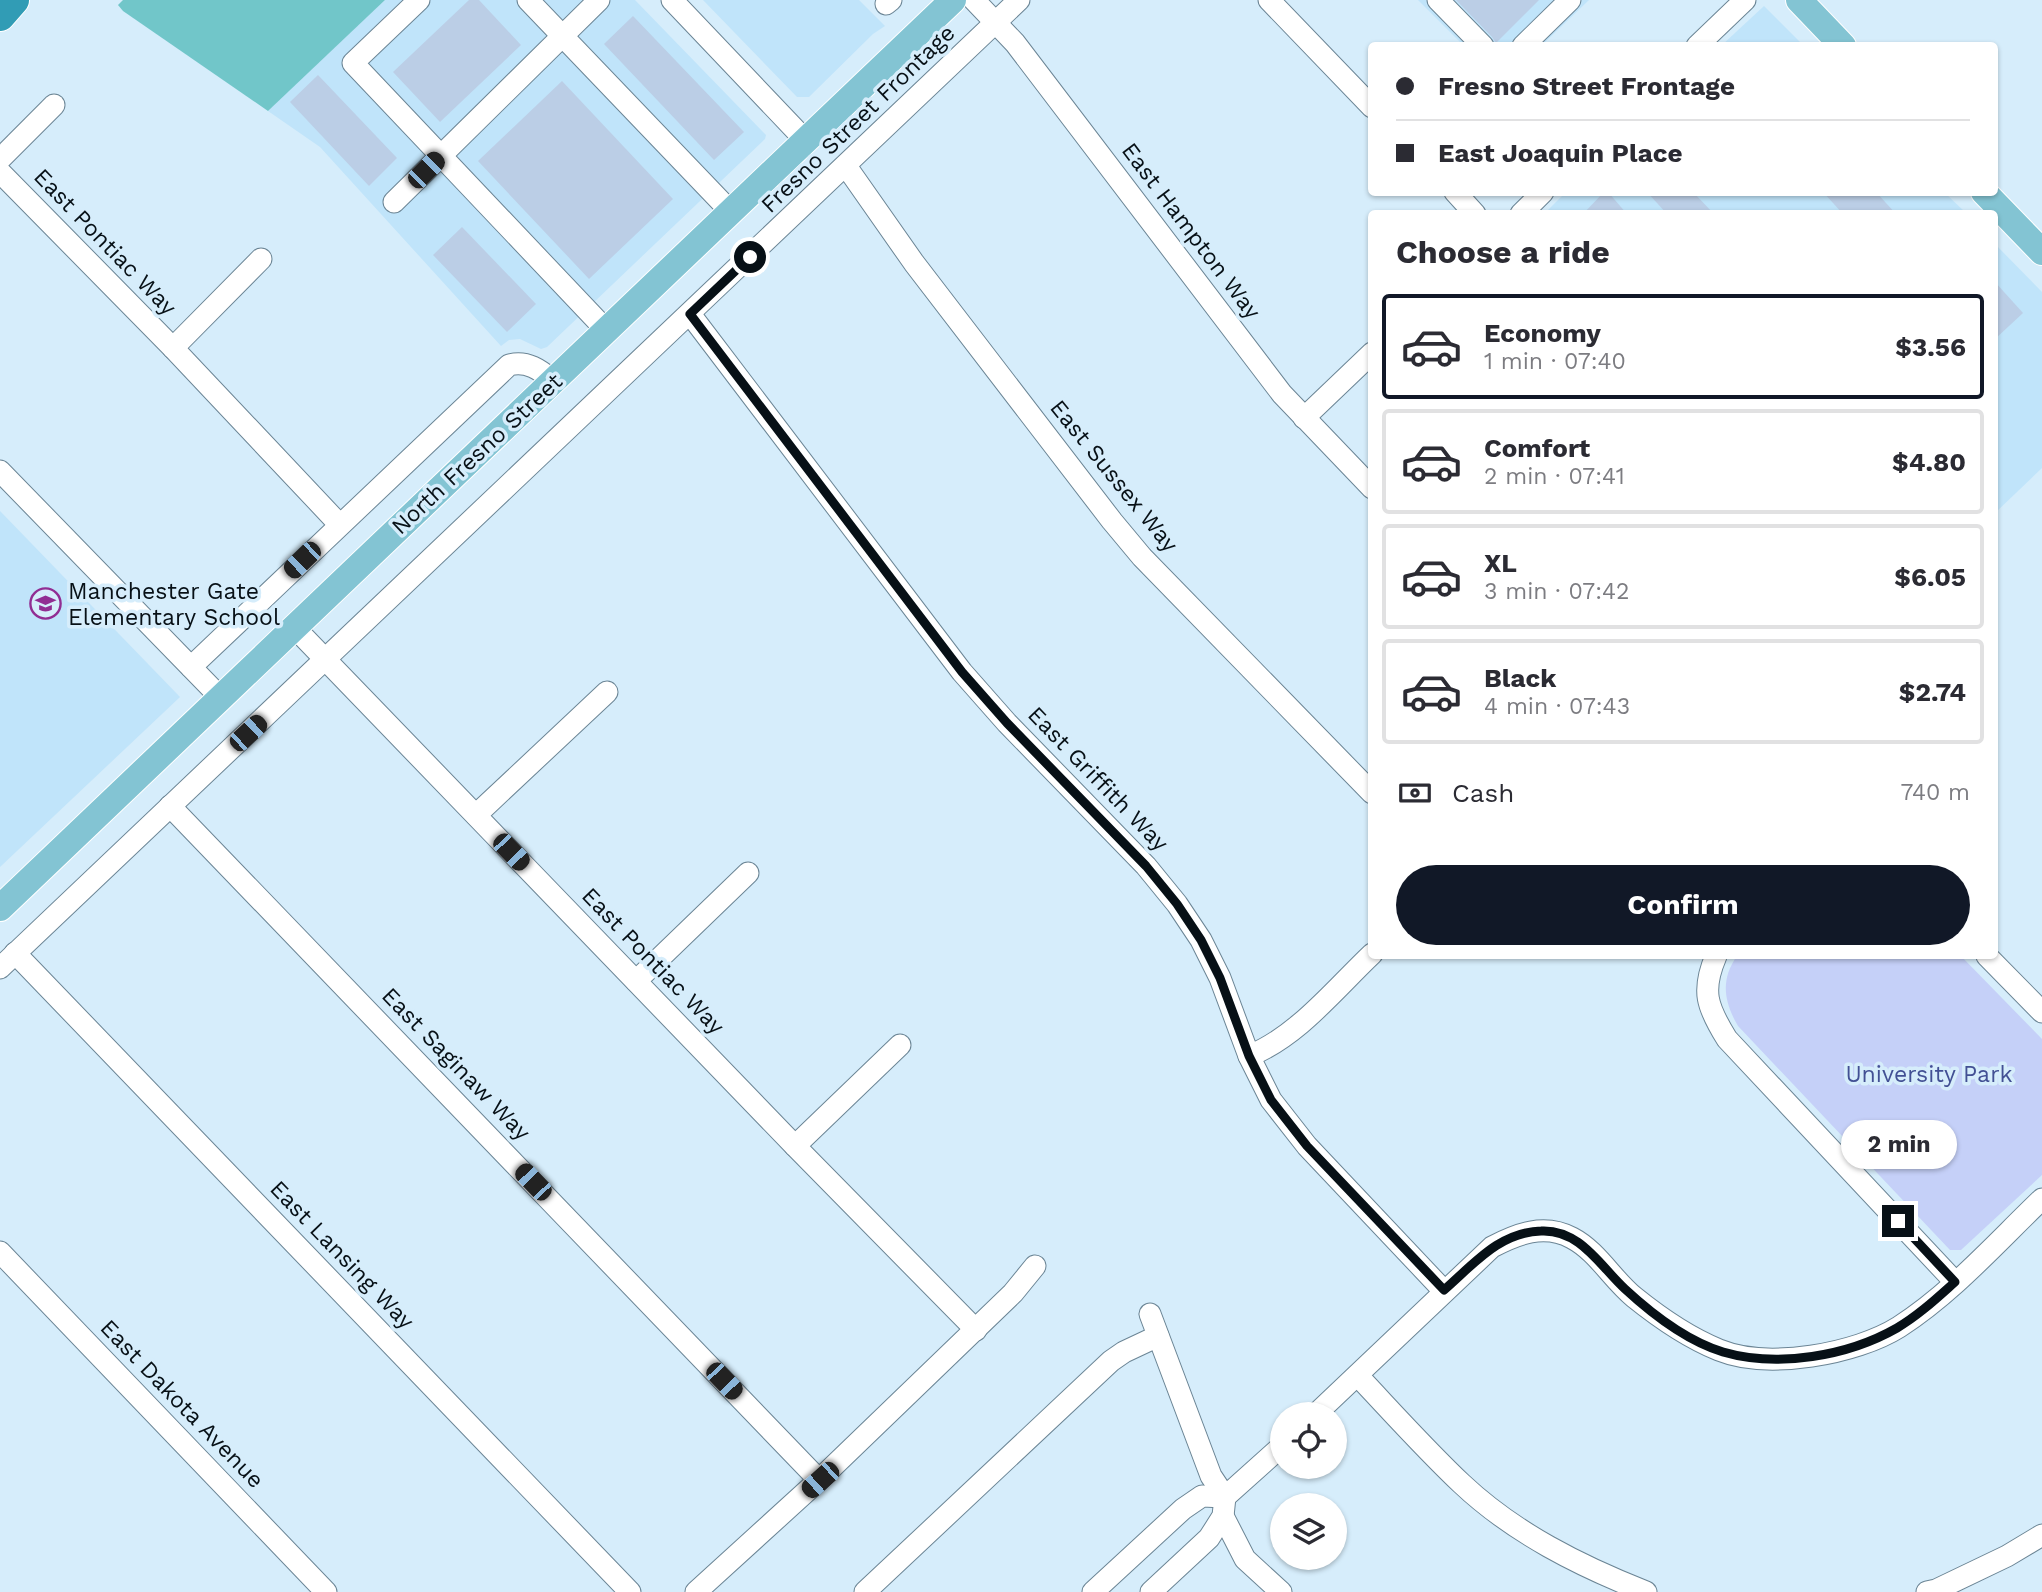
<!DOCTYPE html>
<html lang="en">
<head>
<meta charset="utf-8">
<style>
  body { margin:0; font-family:"Work Sans",sans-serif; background:#f7f7f7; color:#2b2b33; height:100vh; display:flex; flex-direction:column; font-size:26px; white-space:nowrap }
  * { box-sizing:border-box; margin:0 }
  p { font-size:23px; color:#7c7c81 }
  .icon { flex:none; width:38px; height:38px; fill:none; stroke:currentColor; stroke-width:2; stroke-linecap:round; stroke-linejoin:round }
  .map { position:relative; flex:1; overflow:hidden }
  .panel { position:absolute; left:1368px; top:210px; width:630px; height:749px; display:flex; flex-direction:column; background:#fff; border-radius:7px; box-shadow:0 2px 5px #0004 }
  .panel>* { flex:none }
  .hud { position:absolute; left:1368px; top:42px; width:630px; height:154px; border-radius:7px; box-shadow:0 2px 5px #0004; display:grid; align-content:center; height:154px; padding:0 28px; background:#fff }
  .fabs { position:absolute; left:1270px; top:1402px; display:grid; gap:14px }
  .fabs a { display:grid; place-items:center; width:77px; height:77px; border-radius:50%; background:#fff; box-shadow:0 2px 5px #0004; font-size:35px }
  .end { position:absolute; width:32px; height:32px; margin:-16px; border:9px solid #071016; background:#fff; box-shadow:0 0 0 4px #fff }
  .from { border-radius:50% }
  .bubble { position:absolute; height:49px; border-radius:24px; background:#fff; box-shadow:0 2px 5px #0004; font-size:23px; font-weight:700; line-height:49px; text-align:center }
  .car { position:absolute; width:21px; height:42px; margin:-21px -10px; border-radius:9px; box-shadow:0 0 5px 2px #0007; background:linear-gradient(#222 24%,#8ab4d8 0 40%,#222 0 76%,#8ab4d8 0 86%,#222 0) }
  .hud b { display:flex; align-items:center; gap:24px; height:66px; font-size:26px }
  .hud b+b { border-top:2px solid #e1e1e2 }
  .hud i { width:18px; height:18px; background:#2b2b33 }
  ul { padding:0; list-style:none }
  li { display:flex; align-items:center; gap:21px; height:105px; margin:0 14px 10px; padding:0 14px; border:4px solid #e1e1e2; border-radius:7px }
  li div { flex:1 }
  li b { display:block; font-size:26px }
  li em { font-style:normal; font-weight:700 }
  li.current { border-color:#111827 }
  li>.icon { width:63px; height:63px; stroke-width:1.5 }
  h2 { padding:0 28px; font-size:32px; line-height:84px }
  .pay { display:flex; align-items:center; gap:18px; height:77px; padding:0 28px; font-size:26px }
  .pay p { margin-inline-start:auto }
  .button { display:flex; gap:14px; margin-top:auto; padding:14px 28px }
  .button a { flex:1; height:80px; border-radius:42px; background:#111827; color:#fff; font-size:28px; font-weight:700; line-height:80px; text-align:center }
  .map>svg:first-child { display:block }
</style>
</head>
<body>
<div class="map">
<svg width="2042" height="1592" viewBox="0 0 2042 1592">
  <rect width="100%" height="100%" fill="#d6edfb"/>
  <!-- built -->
  <g fill="#c0e4fa">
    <polygon points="385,0 635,0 766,135 765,139 547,347 541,349 520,339 509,340 501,346 320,147 268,111"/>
    <polygon points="703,0 859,0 885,26 873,34 809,97 797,97"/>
    <polygon points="1418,0 1589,0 1541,46 1463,45"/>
    <polygon points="1764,6 1803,45 1722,45"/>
    <polygon points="1566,192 1945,193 1966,213 1544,214"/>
    <polygon points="1995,244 2042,292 2042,468 1995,513"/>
    <polygon points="0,511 180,697 0,867"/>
  </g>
  <!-- green -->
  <path fill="#c5d0f8" d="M1737,956h224l81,83v136l-81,75h-11l-212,-224c-14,-24 -18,-46 -1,-70z"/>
  <!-- water -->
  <polygon fill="#71c6c9" points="123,0 385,0 268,111 123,11 118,5"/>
  <!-- building -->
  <g fill="#bbcee6">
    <polygon points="469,0 479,0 521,45 440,122 393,72"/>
    <polygon points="1456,0 1539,0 1496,43 1492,37"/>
    <polygon points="633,16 744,132 714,160 604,44"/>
    <polygon points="318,75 397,158 369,186 290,102"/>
    <polygon points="562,81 673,199 589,279 478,161"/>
    <polygon points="1604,192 1608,192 1627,214 1583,214"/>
    <polygon points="1647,192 1693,192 1714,214 1667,214"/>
    <polygon points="1823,192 1876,192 1896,214 1843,214"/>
    <polygon points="462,227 536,304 507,332 433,255"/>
    <polygon points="1995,282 2023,313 1995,339"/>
  </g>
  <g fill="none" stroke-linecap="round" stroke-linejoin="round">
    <defs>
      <g id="minor">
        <polyline points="419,0 353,63 607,331"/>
        <polyline points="528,0 732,213"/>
        <polyline points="672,0 807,142"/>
        <polyline points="974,0 1015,43 1282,394 1372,488"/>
        <polyline points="1269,0 1372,107"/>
        <polyline points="1438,0 1483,46"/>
        <polyline points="886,4 891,0"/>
        <polyline points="1523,46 1570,0"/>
        <polyline points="1697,46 1745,0"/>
        <polyline points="0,159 54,105"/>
        <polyline points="846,166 914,263 1112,521 1142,557 1372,793"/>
        <polyline points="0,172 173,348 339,524"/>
        <polyline points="1455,192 1475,214"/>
        <polyline points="394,202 599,0"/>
        <polyline points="1521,214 1543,192"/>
        <polyline points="690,314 962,672 1007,723 1146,866 1177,904 1201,940 1220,978 1249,1056 1271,1100 1307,1146 1444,1291"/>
        <polyline points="173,348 261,259"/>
        <polyline points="1304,418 1372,353"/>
        <polyline points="0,471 220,697"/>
        <polyline points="294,627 795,1146 976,1330"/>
        <path d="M191,667l318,-302c18,-5 31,5 45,16"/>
        <polyline points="170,806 819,1480"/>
        <polyline points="476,815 607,692"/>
        <polyline points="15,953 630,1592"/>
        <path d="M1716,956c-15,35 -9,51 11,83l228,243"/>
        <polyline points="1987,956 2042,1012"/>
        <polyline points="0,968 1019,0"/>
        <polyline points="636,981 748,873"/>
        <path d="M1249,1056c49,-20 85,-66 123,-102"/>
        <polyline points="795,1146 900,1045"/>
        <polyline points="0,1252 326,1592"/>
        <polyline points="1150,1314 1211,1476 1225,1497"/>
        <path d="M1358,1376c34,36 68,74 104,108 52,49 118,82 184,108"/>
        <path d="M1316,1414l176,-167c25,-13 52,-24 80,-9 25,13 40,41 62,59 26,21 53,40 85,53 49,20 137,4 180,-23 53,-34 98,-85 143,-128"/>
        <polyline points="1223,1516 1245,1559 1281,1592"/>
        <polyline points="696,1592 819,1480 1013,1293 1035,1266"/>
        <polyline points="865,1592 1111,1361 1124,1352 1158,1336"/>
        <polyline points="1093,1592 1183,1509 1202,1496 1225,1497 1283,1445"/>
        <polyline points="1151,1592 1209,1538 1223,1516 1225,1497"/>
        <polyline points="1927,1592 1936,1590 2007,1556 2042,1535"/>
      </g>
      <g id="major">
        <polyline points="1799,0 1843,46"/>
        <polyline points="1984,192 2042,252"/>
        <polyline points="0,908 953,0"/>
      </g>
      <polyline id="highway" points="0,16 14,0"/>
    </defs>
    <!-- minor casing -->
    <use href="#minor" stroke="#6b8595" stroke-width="23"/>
    <!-- major casing -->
    <use href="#major" stroke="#fff" stroke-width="28"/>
    <!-- highway casing -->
    <use href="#highway" stroke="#fff" stroke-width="32"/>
    <!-- minor -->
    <use href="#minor" stroke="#fff" stroke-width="21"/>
    <!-- major -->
    <use href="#major" stroke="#83c4d3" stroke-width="26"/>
    <!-- highway -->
    <use href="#highway" stroke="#319cb5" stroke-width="30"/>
  </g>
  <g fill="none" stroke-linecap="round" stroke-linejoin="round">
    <!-- route -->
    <path stroke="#071016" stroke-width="9" d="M750,257l-60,57 272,358 45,51 139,143 31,38 24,36 19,38 29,78 22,44 36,46 137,144c29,-25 55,-58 97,-59 39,-2 59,35 84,58 27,25 62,52 98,63 55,16 125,4 174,-24 22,-13 40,-30 58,-46l-57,-61"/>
  </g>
  <!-- icons -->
  <defs>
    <symbol id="school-ring" viewBox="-11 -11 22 22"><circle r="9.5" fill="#d6edfb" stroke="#912d93" stroke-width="1.5"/><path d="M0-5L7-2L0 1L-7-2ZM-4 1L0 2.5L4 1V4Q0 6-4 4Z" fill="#912d93"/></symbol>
  </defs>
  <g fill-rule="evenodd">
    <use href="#school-ring" x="28" y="586" width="35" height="35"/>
  </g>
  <g text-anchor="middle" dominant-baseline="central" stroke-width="7" stroke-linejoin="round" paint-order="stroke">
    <!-- street labels -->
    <g font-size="23" fill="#071016" stroke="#d6edfb">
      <text transform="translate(858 119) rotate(-44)">Fresno Street Frontage</text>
      <text transform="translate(1191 231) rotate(53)">East Hampton Way</text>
      <text transform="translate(105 242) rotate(46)">East Pontiac Way</text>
      <text transform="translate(477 454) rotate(-43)">North Fresno Street</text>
      <text transform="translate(1114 476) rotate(51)">East Sussex Way</text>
      <text transform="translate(1098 779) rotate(46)">East Griffith Way</text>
      <text transform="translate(653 961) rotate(46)">East Pontiac Way</text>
      <text transform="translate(456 1064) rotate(46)">East Saginaw Way</text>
      <text transform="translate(342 1255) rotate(46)">East Lansing Way</text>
      <text transform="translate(182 1404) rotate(46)">East Dakota Avenue</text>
    </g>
    <!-- poi labels -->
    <g font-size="23" fill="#071016" stroke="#d6edfb" text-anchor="start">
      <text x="68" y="591">Manchester Gate<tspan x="68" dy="26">Elementary School</tspan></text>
    </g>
    <!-- park labels -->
    <g font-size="23" fill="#425094" stroke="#d6edfb">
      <text x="1929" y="1074">University Park</text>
    </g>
  </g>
</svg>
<div class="fabs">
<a><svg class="icon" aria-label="locate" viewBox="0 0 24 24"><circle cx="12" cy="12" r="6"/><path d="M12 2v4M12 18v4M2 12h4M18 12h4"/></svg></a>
<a><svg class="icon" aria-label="layers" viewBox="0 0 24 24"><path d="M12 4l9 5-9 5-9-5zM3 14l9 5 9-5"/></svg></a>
</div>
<i class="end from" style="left:750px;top:257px"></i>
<i class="end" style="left:1898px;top:1221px"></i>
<div class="bubble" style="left:1841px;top:1120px;width:116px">2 min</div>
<i class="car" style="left:426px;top:170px;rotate:45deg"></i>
<i class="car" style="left:302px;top:560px;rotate:226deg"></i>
<i class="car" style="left:248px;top:733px;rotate:47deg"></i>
<i class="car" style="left:511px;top:852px;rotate:136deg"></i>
<i class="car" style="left:533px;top:1182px;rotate:316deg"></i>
<i class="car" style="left:724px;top:1381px;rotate:136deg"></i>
<i class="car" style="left:820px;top:1480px;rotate:228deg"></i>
<div class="hud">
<b><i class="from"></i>Fresno Street Frontage</b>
<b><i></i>East Joaquin Place</b>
</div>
<section class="panel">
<h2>Choose a ride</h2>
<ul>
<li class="current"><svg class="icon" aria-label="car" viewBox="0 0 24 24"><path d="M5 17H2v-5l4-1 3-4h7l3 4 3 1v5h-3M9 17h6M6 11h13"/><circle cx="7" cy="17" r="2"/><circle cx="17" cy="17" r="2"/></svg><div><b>Economy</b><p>1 min · 07:40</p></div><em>$3.56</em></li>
<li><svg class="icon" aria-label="car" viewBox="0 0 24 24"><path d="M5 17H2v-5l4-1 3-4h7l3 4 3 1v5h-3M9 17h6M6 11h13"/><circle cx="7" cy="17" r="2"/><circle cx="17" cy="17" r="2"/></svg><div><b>Comfort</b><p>2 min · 07:41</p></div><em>$4.80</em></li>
<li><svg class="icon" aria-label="car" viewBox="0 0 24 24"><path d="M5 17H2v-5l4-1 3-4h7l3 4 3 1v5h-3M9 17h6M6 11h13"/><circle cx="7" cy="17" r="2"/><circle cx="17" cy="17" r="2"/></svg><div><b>XL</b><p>3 min · 07:42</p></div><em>$6.05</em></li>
<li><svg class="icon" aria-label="car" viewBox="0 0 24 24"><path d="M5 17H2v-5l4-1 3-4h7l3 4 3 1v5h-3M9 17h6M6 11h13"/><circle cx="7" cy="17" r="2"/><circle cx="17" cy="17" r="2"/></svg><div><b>Black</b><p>4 min · 07:43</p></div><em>$2.74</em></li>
</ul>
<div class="pay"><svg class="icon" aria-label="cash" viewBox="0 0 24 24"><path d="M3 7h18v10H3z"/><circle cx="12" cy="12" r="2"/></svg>Cash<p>740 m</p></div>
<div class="button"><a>Confirm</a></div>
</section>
</div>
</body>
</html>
